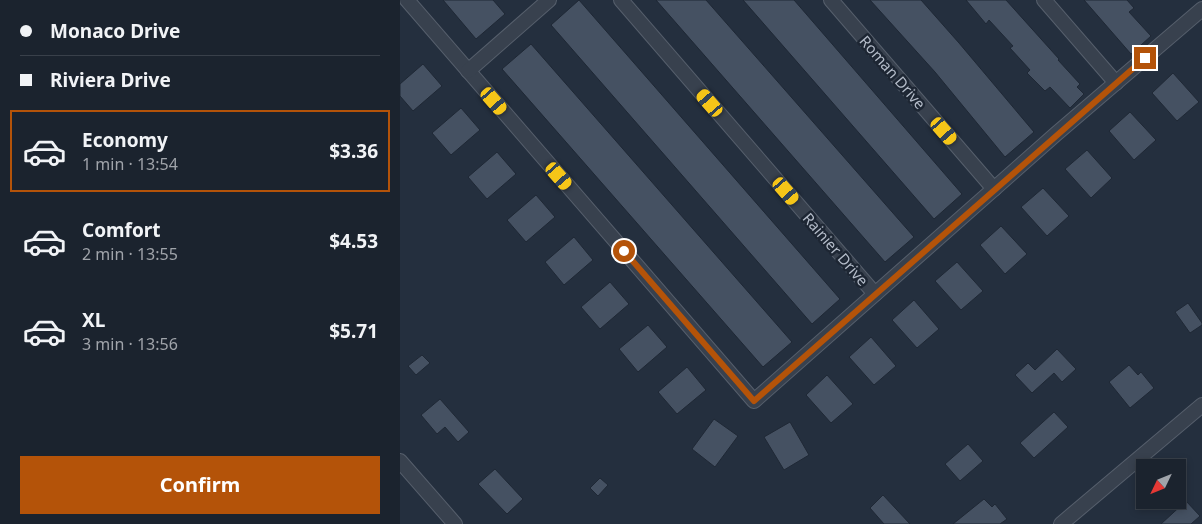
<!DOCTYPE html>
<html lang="en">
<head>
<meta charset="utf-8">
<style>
  body { margin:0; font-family:"Noto Sans",sans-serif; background:#282f3a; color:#f1f3f6; height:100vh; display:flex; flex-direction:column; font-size:19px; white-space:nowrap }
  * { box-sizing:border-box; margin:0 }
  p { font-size:16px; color:#a0a4aa }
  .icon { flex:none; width:28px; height:28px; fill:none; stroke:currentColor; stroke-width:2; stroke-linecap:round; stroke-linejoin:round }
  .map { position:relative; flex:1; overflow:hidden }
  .sheet { display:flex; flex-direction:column; background:#1b232e; width:400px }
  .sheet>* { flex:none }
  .hud { display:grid; align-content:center; height:110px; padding:0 20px; background:#1b232e }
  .needle { width:32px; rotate:227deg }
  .controls { position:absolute; left:736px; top:459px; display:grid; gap:10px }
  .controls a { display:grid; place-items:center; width:50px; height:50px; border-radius:0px; background:#1b232e; box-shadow:0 2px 8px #0003,0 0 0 1px #39404a; font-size:25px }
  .end { position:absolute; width:22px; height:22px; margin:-11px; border:6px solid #b45309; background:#fff; box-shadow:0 0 0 2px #fff }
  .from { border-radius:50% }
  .car { position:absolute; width:15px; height:30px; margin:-15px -8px; border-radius:6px; box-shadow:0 0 4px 1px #0007; background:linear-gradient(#f5c518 24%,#345 0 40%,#f5c518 0 76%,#345 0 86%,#f5c518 0) }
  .hud b { display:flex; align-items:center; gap:18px; height:48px; font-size:19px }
  .hud b+b { border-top:1px solid #39404a }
  .hud i { width:12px; height:12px; background:#f1f3f6 }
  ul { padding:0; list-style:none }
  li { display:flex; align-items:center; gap:15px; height:82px; margin:0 10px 8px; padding:0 10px; border:2px solid transparent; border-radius:0px }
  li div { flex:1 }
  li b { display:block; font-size:19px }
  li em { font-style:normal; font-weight:700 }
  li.selected { border-color:#b45309 }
  li>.icon { width:45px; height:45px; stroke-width:1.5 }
  .button { display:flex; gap:10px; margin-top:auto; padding:10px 20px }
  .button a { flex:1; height:58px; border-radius:0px; background:#b45309; color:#fff; font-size:20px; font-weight:700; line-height:58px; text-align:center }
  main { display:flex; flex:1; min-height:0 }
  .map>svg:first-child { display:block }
</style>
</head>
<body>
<main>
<section class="sheet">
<div class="hud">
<b><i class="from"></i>Monaco Drive</b>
<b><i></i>Riviera Drive</b>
</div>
<ul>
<li class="selected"><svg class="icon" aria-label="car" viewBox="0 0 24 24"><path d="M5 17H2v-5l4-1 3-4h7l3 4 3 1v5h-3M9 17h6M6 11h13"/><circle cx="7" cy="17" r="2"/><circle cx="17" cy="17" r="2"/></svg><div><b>Economy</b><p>1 min · 13:54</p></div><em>$3.36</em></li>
<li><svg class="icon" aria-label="car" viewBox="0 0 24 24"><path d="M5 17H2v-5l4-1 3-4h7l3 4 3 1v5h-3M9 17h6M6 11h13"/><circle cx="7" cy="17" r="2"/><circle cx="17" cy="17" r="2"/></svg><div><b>Comfort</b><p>2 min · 13:55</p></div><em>$4.53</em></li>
<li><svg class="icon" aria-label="car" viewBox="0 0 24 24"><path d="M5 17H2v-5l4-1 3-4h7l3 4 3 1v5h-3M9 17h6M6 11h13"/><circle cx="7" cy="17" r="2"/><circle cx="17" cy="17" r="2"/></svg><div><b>XL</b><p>3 min · 13:56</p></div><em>$5.71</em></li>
</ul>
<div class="button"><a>Confirm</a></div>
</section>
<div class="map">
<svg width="802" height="524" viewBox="0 0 802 524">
  <rect width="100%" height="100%" fill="#242f3e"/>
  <!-- building -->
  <g fill="#455162" stroke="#1f2835">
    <polygon points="43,0 93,0 105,14 76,39"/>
    <polygon points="179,0 440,299 412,324 151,25"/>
    <polygon points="256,0 306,0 514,237 485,262"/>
    <polygon points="343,0 394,0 562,194 534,219"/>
    <polygon points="470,0 521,0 559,43 634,132 605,157 535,72"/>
    <polygon points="566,0 606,0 659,59 658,60 680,84 677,87 684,94 670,108 650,87 645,91 627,73 630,70 610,48 613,46 589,20 586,24"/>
    <polygon points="684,0 727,0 734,8 729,12 751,36 731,54"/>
    <polygon points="131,44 392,342 363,367 102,69"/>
    <polygon points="23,64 42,86 13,111 0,96 0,84"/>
    <polygon points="773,73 799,102 777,121 752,93"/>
    <polygon points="61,108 80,130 51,155 32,133"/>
    <polygon points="730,112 756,140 734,160 709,131"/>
    <polygon points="687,150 712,178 691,198 665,169"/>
    <polygon points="97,152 116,174 87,199 68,177"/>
    <polygon points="643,188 669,216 647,236 621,207"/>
    <polygon points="136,195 155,217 126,242 107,220"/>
    <polygon points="601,226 627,254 605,274 580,245"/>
    <polygon points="174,237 193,260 164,285 145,262"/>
    <polygon points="557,262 583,291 561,310 535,281"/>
    <polygon points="210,282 229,304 200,329 181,307"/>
    <polygon points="514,300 539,329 517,348 492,320"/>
    <polygon points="788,303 802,323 802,325 790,333 775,312"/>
    <polygon points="248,325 267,347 238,372 219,349"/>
    <polygon points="471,337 496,366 474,385 449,357"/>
    <polygon points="657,349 676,369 662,382 654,373 632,393 615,375 628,363 635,370"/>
    <polygon points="22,355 30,363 16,375 8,366"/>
    <polygon points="729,365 738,375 741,372 754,388 730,408 709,382"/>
    <polygon points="287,367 306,390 277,414 258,392"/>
    <polygon points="427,375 453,404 431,423 406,395"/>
    <polygon points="40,399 69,432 58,442 45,427 37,434 21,415"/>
    <polygon points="654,412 668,427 634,458 620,443"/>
    <polygon points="314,419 338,436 315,467 292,449"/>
    <polygon points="390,422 409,455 384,470 364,437"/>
    <polygon points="568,444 583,461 560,481 545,464"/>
    <polygon points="95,469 123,499 107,514 78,484"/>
    <polygon points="200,478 208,485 198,496 190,488"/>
    <polygon points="483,495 510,524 484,524 470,508"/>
    <polygon points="584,499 592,507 595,504 607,519 600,524 553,524"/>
    <polygon points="786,501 800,516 791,524 761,524"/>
  </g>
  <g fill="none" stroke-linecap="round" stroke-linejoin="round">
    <defs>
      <g id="street">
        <polyline points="7,0 354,401 656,134 802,9"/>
        <polyline points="221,0 475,294"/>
        <polyline points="431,0 594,189"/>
        <polyline points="644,0 716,83"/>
        <polyline points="68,71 149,0"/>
        <polyline points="0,461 55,524"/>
        <polyline points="661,524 802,405"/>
      </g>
    </defs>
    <!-- street casing -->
    <use href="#street" stroke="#565f6c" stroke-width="16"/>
    <!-- street -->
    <use href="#street" stroke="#38414e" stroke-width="14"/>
  </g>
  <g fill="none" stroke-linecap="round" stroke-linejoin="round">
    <!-- route -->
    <polyline stroke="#b45309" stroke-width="6" points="224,251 354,401 745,58"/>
  </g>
  <g text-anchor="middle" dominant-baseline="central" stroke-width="5" stroke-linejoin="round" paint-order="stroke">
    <!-- street labels -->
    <g font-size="15" fill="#b4bcc9" stroke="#1d2633">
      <text transform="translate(493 72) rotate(49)">Roman Drive</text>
      <text transform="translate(436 249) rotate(49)">Rainier Drive</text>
    </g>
  </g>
</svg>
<div class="controls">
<a><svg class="needle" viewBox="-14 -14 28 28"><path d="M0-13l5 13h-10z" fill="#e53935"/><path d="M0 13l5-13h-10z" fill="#a0a4aa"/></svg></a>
</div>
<i class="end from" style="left:224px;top:251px"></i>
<i class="end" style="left:745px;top:58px"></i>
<i class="car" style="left:94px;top:101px;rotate:139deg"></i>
<i class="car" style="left:310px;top:103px;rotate:319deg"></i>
<i class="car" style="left:544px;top:131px;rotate:139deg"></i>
<i class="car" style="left:159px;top:176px;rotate:139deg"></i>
<i class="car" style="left:386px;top:191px;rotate:139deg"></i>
</div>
</main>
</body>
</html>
